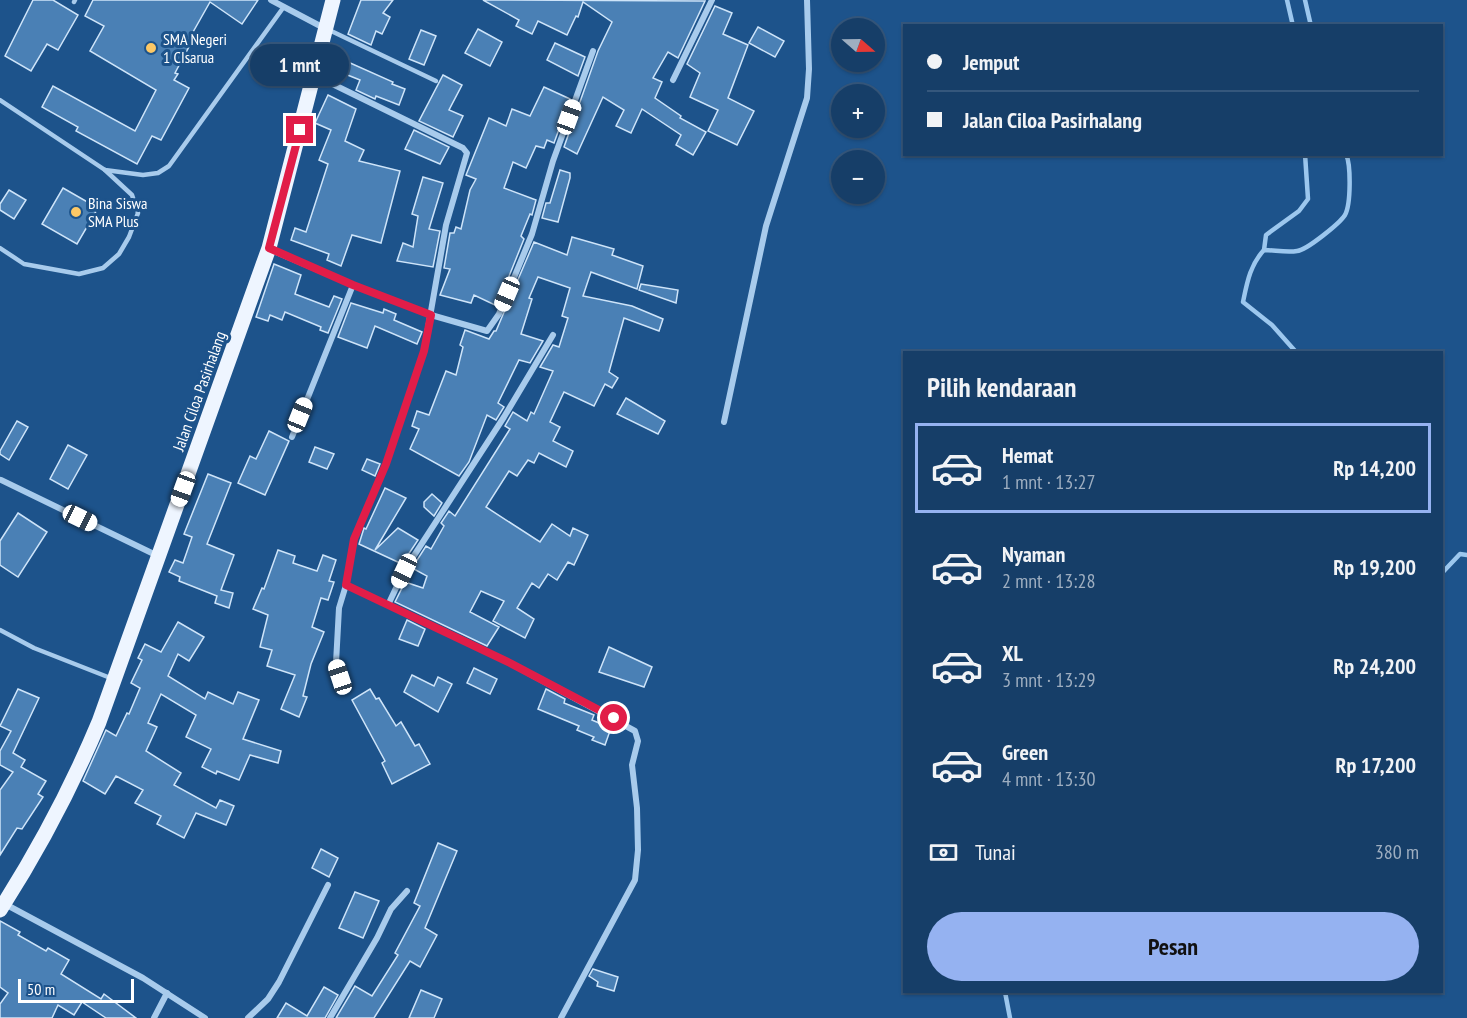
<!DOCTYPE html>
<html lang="id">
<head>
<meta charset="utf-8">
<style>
  body { margin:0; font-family:"PT Sans Narrow",sans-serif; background:#234971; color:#f1f3f6; height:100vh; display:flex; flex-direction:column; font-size:22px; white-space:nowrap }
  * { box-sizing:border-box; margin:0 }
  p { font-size:20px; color:#9eaec0 }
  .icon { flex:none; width:33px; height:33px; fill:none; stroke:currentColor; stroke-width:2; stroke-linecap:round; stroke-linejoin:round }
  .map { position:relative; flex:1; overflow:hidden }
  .sheet { position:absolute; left:903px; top:351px; width:540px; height:642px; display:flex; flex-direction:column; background:#163e68; border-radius:0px; box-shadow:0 2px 4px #0004,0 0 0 2px #35577c }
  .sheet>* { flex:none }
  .banner { position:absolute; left:903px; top:24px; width:540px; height:132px; border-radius:0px; box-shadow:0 2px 4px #0004,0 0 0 2px #35577c; display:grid; align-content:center; height:132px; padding:0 24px; background:#163e68 }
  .needle { width:39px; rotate:110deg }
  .controls { position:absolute; left:831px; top:18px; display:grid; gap:12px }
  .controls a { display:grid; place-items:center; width:54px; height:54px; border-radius:50%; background:#163e68; box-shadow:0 2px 4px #0004,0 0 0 2px #35577c; font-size:30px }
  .scale { position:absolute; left:18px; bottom:15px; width:116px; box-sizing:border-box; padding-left:6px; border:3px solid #fff; border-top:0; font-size:16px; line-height:21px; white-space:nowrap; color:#fff; -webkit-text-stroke:4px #1d538b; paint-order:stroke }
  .end { position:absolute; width:27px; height:27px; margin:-14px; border:8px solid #e11d48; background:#fff; box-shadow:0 0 0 3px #fff }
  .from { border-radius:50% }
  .bubble { position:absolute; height:42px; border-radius:21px; background:#163e68; box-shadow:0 2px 4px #0004,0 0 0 2px #35577c; font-size:20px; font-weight:700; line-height:42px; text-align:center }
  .car { position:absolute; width:18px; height:36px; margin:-18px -9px; border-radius:8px; box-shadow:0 0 4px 2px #0007; background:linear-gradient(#fff 24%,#345 0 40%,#fff 0 76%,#345 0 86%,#fff 0) }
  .banner b { display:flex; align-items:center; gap:21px; height:57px; font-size:22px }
  .banner b+b { border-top:2px solid #35577c }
  .banner i { width:15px; height:15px; background:#f1f3f6 }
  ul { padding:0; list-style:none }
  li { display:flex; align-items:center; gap:18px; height:90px; margin:0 12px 9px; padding:0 12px; border:3px solid transparent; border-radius:0px }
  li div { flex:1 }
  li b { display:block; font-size:22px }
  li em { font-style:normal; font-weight:700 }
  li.on { border-color:#95b2f1 }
  li>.icon { width:54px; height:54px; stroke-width:1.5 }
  h2 { padding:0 24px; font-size:27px; line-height:72px }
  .pay { display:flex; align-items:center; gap:15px; height:66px; padding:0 24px; font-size:22px }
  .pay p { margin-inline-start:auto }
  .action { display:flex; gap:12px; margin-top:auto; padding:12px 24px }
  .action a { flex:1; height:69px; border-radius:36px; background:#95b2f1; color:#111; font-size:24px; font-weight:700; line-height:69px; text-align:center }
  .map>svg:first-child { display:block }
</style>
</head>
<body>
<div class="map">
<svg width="1467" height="1018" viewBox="0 0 1467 1018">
  <rect width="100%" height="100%" fill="#1d538b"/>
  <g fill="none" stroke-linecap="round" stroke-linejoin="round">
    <!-- stream -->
    <g stroke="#9cc7ee" stroke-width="4.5">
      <polyline points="1287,0 1293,26"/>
      <polyline points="1305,0 1311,26"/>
      <polyline points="1264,250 1266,235 1299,211 1308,199 1305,154"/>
      <path d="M1296,352l-24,-27 -29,-23c4,-19 7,-37 21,-52 10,0 23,3 33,1 10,-1 43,-28 48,-36 6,-11 6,-50 1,-61"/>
      <polyline points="1442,573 1460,554 1467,555"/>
      <polyline points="1005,992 1010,1018"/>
    </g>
  </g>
  <!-- building -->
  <g fill="#4a80b5" stroke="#cee4f9" stroke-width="1.5">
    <polygon points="33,0 53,0 78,15 58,50 47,44 31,71 5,56"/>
    <polygon points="93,0 258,0 242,24 210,2 188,41 191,43 175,73 178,74 174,80 189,88 161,140 152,136 137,164 76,131 78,127 42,107 53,86 135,131 156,90 90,51 104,26 85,16"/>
    <polygon points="361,0 393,0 383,13 390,17 382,34 376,31 371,45 348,34"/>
    <polygon points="483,0 705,1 678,58 668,52 653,78 662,82 655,98 681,116 680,118 706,132 693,155 676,145 681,135 642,109 631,133 616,126 624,110 603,97 577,154 564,147 598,51 612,22 583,2 578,17 576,16 567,35 538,21 532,34 516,26 519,20"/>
    <polygon points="715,6 732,13 723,34 748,45 728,98 754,111 737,145 708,131 718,110 690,97 700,73 687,64"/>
    <polygon points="758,27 784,41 775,57 749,43"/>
    <polygon points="478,29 502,42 490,66 465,53"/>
    <polygon points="421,30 436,36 424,65 409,59"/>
    <polygon points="555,43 585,57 578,76 547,60"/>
    <polygon points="339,58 393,82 392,84 405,89 399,105 376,96 375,99 356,90 360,80 335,70"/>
    <polygon points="443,75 462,85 449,110 463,116 453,137 419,121"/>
    <polygon points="544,87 570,99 554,143 547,140 544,148 536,146 526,168 513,162 509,174 504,188 536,200 532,215 530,214 521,236 524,239 497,306 474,295 471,303 440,295 450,269 444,268 450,233 454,233 456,227 461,229 470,190 476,179 466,175 489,118 506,126 512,109 530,116"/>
    <polygon points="328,95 356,109 345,141 364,150 359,161 400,171 381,243 352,235 341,266 327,260 329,254 291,240 295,228 306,232 328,164 319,160 331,130 315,123"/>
    <polygon points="414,130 449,147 440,164 405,149"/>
    <polygon points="560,170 570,173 570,178 558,222 542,218 546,203 550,203"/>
    <polygon points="423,177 443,183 429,229 440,231 433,267 397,261 403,243 413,247 418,216 412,214"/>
    <polygon points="63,188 98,208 77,244 42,224"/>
    <polygon points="9,190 26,200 14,219 0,210 0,204"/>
    <polygon points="572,237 614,249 612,255 643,266 637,289 591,272 583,296 632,306 663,319 659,331 624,318 609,372 618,378 612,388 605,384 594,406 564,392 550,422 560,427 553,441 573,451 566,467 539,453 534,463 528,460 517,476 509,471 486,507 540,542 552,524 570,536 573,528 588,535 574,565 568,562 557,580 548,574 539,588 532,583 517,608 534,619 525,638 493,621 504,601 481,591 470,612 499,627 487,646 395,602 405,582 423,588 427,576 412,568 426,546 431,549 444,526 441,523 449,511 455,516 510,429 505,426 513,412 527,421 531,412 534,414 553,371 540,367 553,345 559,347 568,318 562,316 570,288 538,277 529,298 532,299 521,334 543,341 530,363 519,360 498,403 504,407 496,420 487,415 469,462 459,476 410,449 419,429 412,426 417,411 429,415 446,371 456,375 463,347 460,345 465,330 489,339 494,331 496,331 534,242 567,255"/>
    <polygon points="274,264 301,275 295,294 329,307 334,296 342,299 328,333 320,330 321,327 285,312 282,320 270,315 268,321 256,317"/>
    <polygon points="641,284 678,290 676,303 639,290"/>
    <polygon points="351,303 383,313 384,309 396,314 394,320 422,332 417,344 375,326 367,348 338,337"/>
    <polygon points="626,398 665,421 658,434 617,414"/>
    <polygon points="17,421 28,427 9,460 0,454 0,451"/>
    <polygon points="269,431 289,441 265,495 238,483 250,456 256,459"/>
    <polygon points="68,445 87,455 68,489 50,479"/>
    <polygon points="315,447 334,454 327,469 309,462"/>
    <polygon points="367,459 380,464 375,476 362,470"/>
    <polygon points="208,474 231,483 207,544 234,555 221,590 233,593 229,608 215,603 217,596 179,581 180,577 169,572 175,560 183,563 192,537 184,534"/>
    <polygon points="385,488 406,498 375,550 398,528 418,540 402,564 359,544 364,528 366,529"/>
    <polygon points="432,494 442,503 434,516 424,507 424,502"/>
    <polygon points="18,513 47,532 18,577 0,565 0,541"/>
    <polygon points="278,550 295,556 293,563 317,571 323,555 336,560 329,581 334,582 328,600 321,598 312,627 324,632 311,664 303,696 307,697 299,717 281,709 295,675 267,666 272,650 260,647 268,615 253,609 262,588 264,589"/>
    <polygon points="407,620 425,629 418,646 399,639"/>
    <polygon points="178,622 204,637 189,661 178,654 168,676 205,699 208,692 233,704 238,692 259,700 243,739 281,751 278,763 250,755 239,780 217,771 216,774 202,767 211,749 186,737 196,715 161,694 148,723 157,727 146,751 181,773 174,785 216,808 220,800 234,806 226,825 196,813 184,838 157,824 161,816 135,803 143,790 116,776 105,794 83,781 106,730 116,736 127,713 129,714 140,688 131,683 142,660 138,658 145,644 161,652"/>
    <polygon points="609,647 652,667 644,687 599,672"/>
    <polygon points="474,668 497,679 490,694 467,683"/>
    <polygon points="412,675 434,686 438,677 452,684 438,712 404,692"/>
    <polygon points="18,689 39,698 13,753 25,760 21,767 46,781 38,794 43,797 22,829 17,828 0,855 0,790 13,772 0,765 0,751 11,731 0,726"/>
    <polygon points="370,689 376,699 379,698 396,726 401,722 415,746 419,744 430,764 392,784 382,763 385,761 352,700"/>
    <polygon points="546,689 565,699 564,703 594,715 592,720 611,728 605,745 592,740 594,737 577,730 579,726 538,709"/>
    <polygon points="438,843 457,851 425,928 437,935 420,967 410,961 374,1018 336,1018 355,986 372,996 398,955 395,953 420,906 414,903"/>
    <polygon points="321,849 338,858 329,877 312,868"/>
    <polygon points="355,892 379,901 363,938 339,928"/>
    <polygon points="0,921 20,932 18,935 46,951 48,948 69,960 61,974 101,999 104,994 136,1018 106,1018 82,1002 74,1015 58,1005 52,1018 0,1018 0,1004 8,993 0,987"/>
    <polygon points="593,969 618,977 614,991 597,986 598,982 589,976"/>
    <polygon points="324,987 338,995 325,1018 277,1018 286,1003 307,1016"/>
    <polygon points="421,990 442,999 434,1018 409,1018"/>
  </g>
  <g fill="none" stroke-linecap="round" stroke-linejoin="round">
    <!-- service -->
    <g stroke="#a8cbec" stroke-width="4.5">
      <polyline points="74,2 75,0"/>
      <polyline points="327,29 436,81"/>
      <polyline points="0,100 105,170 143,175 158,173 169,166 283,8"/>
      <polyline points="0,248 24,264 79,274 103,268 119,254 129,237 138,213 132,195 105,170"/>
      <polyline points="0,630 34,648 113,679"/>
    </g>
    <!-- minor -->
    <g stroke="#a8cbec" stroke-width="6">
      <polyline points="271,0 324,28"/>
      <polyline points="314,75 463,148 467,153 446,225 424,351 386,464 354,539 346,585 339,608 336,663 345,691"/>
      <polyline points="673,80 712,0"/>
      <polyline points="269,249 353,285 431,315 487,331 499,314 532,234 553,161 593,51"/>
      <polyline points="724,422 766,226 807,98 809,69 807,0"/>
      <polyline points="292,437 353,285"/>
      <polyline points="1,480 158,556"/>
      <polyline points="346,585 510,663 635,731 638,741 632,765 637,808 638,850 635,880 561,1018"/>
      <polyline points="388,605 404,571 504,417 553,335"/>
      <polyline points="5,904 143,978 205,1018"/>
      <polyline points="154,1018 167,993"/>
      <polyline points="248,1018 268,999 279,982 328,885"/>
      <polyline points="330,1018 377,938 391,909 407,891"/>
    </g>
    <!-- primary -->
    <path stroke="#eef5ff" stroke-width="15" d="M0,910c39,-61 71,-121 99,-188l170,-474 64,-248"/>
  </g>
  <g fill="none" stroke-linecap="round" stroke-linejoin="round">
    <!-- route -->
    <polyline stroke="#e11d48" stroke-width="8" points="300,130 269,248 353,285 431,315 424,351 386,464 354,539 346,585 510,663 614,718"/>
  </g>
  <!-- markers -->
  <g fill="#fcc866" stroke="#1d538b" stroke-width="2">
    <circle cx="151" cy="48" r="6"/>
    <circle cx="76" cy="212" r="6"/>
  </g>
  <g text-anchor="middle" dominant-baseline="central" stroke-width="6" stroke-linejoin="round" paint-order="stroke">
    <!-- poi labels -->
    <g font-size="16" fill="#fff" stroke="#1d538b" text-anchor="start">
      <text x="163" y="39">SMA Negeri<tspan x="163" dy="18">1 CIsarua</tspan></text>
      <text x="88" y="203">Bina Siswa<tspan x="88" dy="18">SMA Plus</tspan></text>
    </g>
    <!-- street labels -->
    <g font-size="16" fill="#fff" stroke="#1d538b">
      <text transform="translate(199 391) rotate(-70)">Jalan Ciloa Pasirhalang</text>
    </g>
  </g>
</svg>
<div class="controls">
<a><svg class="needle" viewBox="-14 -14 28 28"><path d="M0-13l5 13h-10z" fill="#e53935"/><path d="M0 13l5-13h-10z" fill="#9eaec0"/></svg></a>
<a>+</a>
<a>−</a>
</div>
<div class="scale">50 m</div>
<i class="end from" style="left:614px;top:718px"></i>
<i class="end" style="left:300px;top:130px"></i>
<div class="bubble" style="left:250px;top:44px;width:99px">1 mnt</div>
<i class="car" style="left:569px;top:117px;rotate:20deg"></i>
<i class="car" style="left:507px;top:294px;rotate:203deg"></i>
<i class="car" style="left:300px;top:415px;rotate:22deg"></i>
<i class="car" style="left:183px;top:489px;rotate:200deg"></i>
<i class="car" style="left:80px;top:518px;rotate:116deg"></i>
<i class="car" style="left:404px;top:571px;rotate:205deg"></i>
<i class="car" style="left:340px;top:677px;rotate:342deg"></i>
<div class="banner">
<b><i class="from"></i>Jemput</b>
<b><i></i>Jalan Ciloa Pasirhalang</b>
</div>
<section class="sheet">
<h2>Pilih kendaraan</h2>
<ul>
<li class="on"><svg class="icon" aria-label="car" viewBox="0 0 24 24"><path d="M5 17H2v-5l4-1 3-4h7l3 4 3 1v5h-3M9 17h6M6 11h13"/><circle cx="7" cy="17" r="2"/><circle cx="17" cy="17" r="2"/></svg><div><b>Hemat</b><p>1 mnt · 13:27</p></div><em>Rp 14,200</em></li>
<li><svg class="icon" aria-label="car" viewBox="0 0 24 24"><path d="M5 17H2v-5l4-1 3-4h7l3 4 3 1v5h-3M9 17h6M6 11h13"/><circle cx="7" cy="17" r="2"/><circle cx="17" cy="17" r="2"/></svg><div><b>Nyaman</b><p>2 mnt · 13:28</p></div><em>Rp 19,200</em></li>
<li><svg class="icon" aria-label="car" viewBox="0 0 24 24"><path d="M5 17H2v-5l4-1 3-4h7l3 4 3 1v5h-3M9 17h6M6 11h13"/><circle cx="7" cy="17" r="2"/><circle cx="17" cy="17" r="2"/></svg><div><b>XL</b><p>3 mnt · 13:29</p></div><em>Rp 24,200</em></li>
<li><svg class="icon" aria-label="car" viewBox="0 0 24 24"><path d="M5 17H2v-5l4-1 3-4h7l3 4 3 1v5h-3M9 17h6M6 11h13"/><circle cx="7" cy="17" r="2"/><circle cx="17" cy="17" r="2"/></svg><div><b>Green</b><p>4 mnt · 13:30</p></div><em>Rp 17,200</em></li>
</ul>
<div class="pay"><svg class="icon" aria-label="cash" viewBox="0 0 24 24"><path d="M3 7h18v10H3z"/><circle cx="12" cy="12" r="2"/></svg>Tunai<p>380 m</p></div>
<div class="action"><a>Pesan</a></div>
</section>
</div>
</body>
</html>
